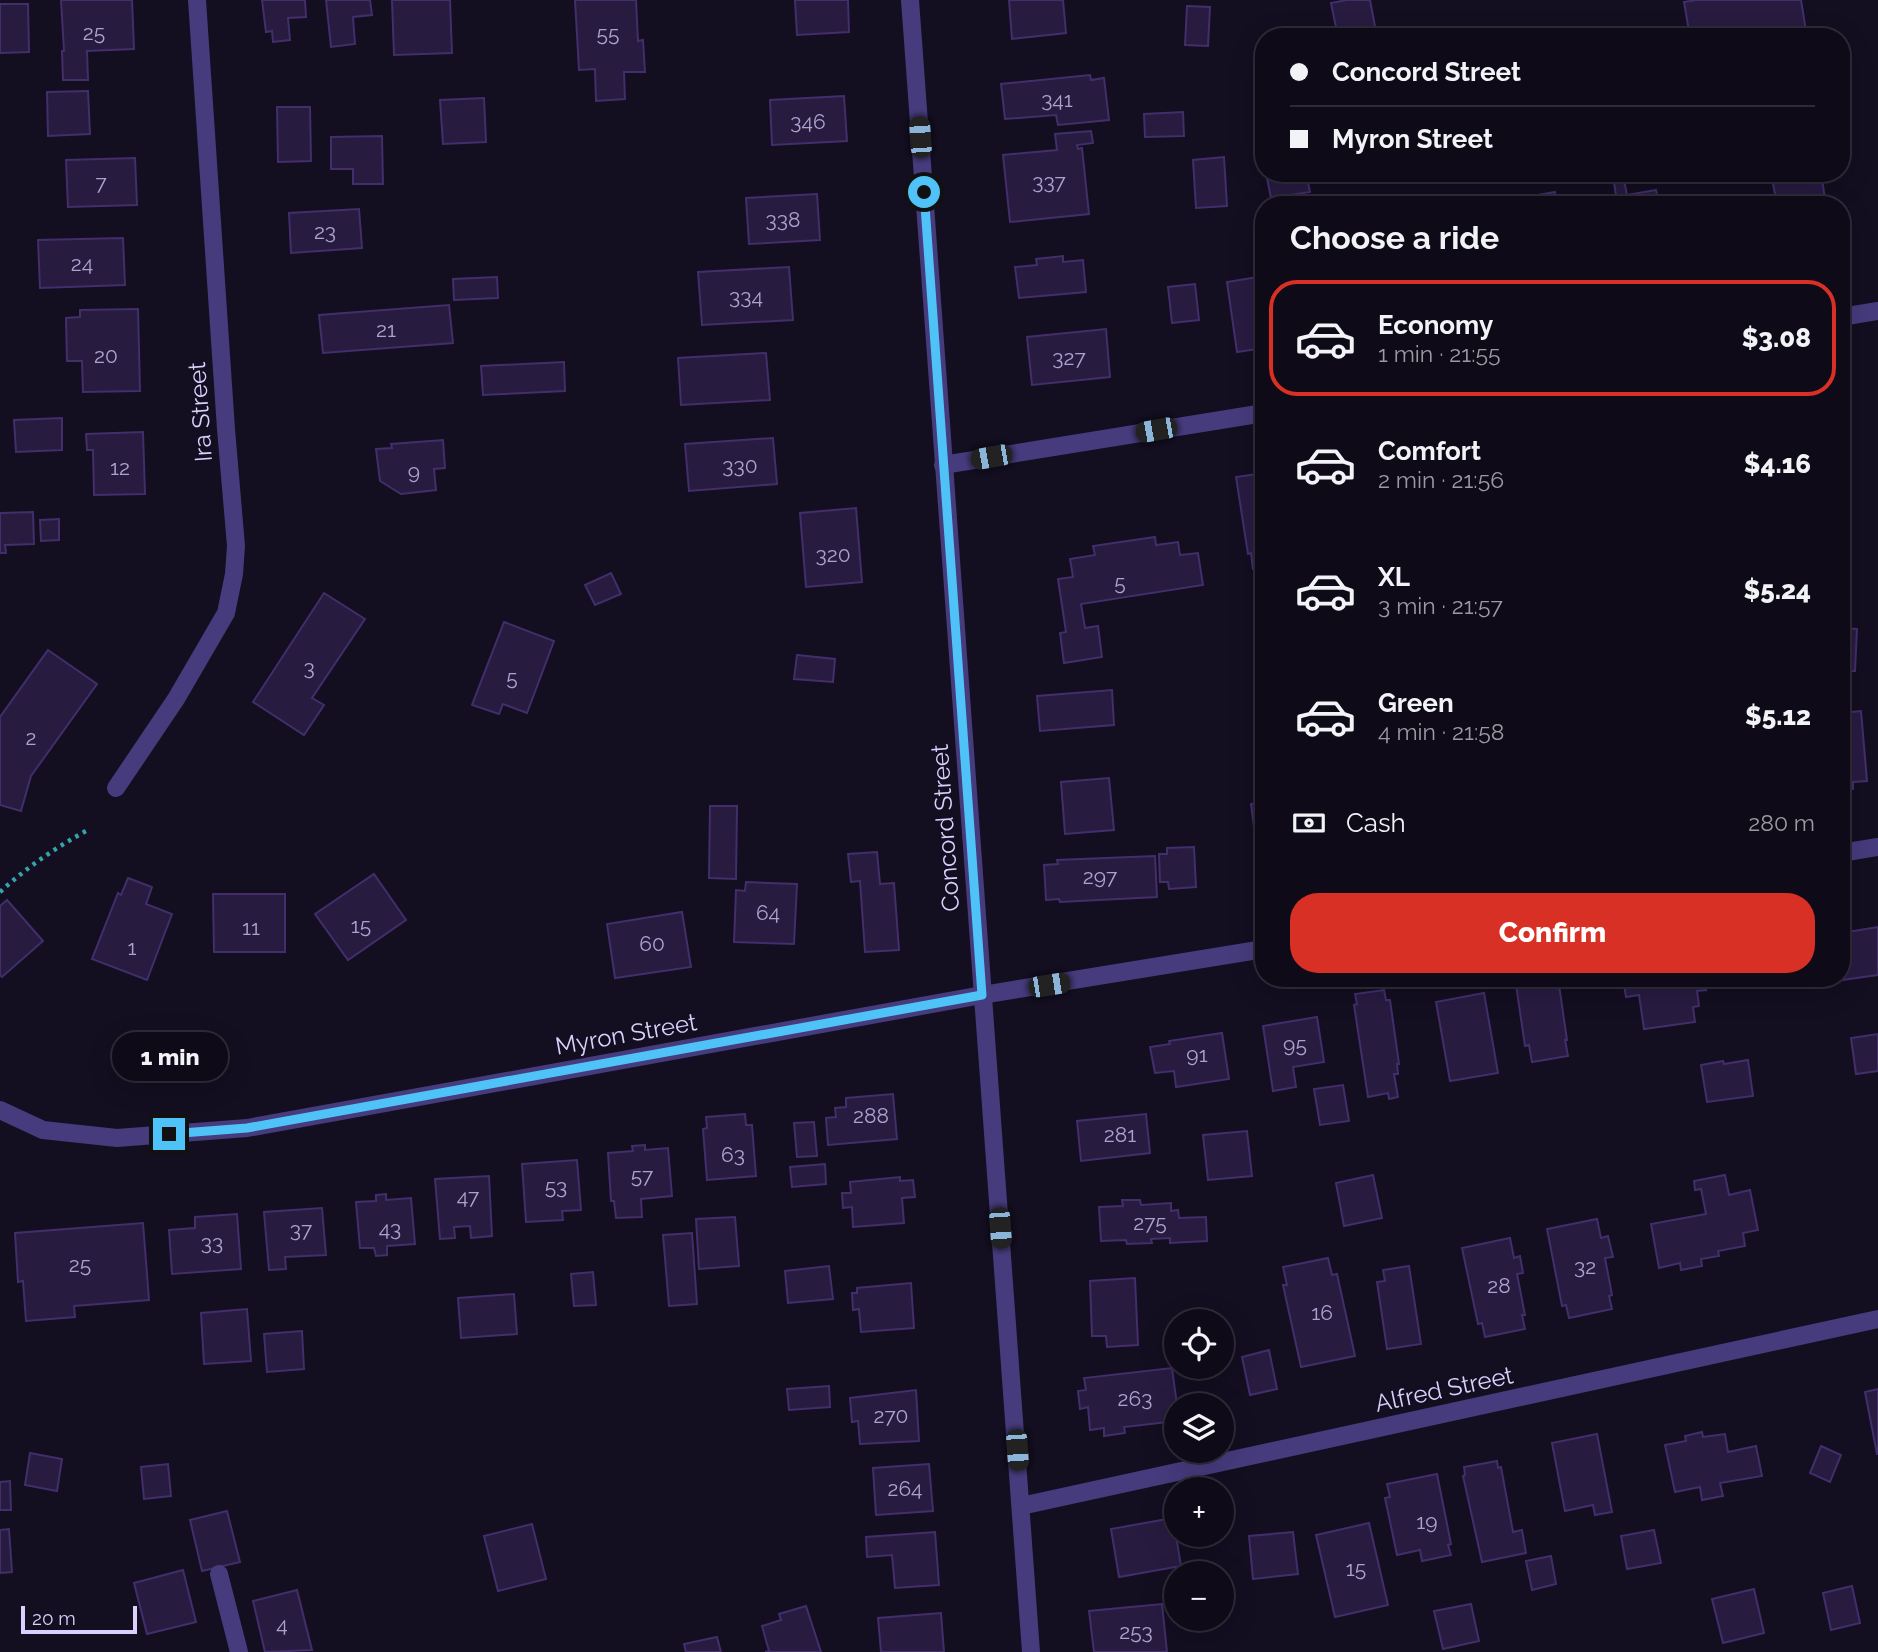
<!DOCTYPE html>
<html lang="en">
<head>
<meta charset="utf-8">
<style>
  body { margin:0; font-family:Raleway,sans-serif; background:#1c1825; color:#f1f3f6; height:100vh; display:flex; flex-direction:column; font-size:26px; white-space:nowrap }
  * { box-sizing:border-box; margin:0 }
  p { font-size:23px; color:#9b9aa2 }
  .icon { flex:none; width:38px; height:38px; fill:none; stroke:currentColor; stroke-width:2; stroke-linecap:round; stroke-linejoin:round }
  .map { position:relative; flex:1; overflow:hidden }
  .details { position:absolute; left:1255px; top:196px; width:595px; height:791px; display:flex; flex-direction:column; background:#0e0a18; border-radius:28px; box-shadow:0 7px 28px #0002,0 0 0 2px #2e2b37 }
  .details>* { flex:none }
  .banner { position:absolute; left:1255px; top:28px; width:595px; height:154px; border-radius:28px; box-shadow:0 7px 28px #0002,0 0 0 2px #2e2b37; display:grid; align-content:center; height:154px; padding:0 35px; background:#0e0a18 }
  .tools { position:absolute; left:1164px; top:1309px; display:grid; gap:14px }
  .tools a { display:grid; place-items:center; width:70px; height:70px; border-radius:50%; background:#0e0a18; box-shadow:0 7px 28px #0002,0 0 0 2px #2e2b37; font-size:35px }
  .scale { position:absolute; left:21px; bottom:18px; width:116px; box-sizing:border-box; padding-left:7px; border:4px solid #dacffd; border-top:0; font-size:19px; line-height:24px; white-space:nowrap; color:#dacffd; -webkit-text-stroke:5px #130e20; paint-order:stroke }
  .end { position:absolute; width:32px; height:32px; margin:-16px; border:9px solid #4fc3f7; background:#111; box-shadow:0 0 0 4px #111 }
  .from { border-radius:50% }
  .bubble { position:absolute; height:49px; border-radius:24px; background:#0e0a18; box-shadow:0 7px 28px #0002,0 0 0 2px #2e2b37; font-size:23px; font-weight:800; line-height:49px; text-align:center }
  .car { position:absolute; width:21px; height:42px; margin:-21px -10px; border-radius:9px; box-shadow:0 0 5px 2px #0007; background:linear-gradient(#222 24%,#8ab4d8 0 40%,#222 0 76%,#8ab4d8 0 86%,#222 0) }
  .banner b { display:flex; align-items:center; gap:24px; height:66px; font-size:26px }
  .banner b+b { border-top:2px solid #2e2b37 }
  .banner i { width:18px; height:18px; background:#f1f3f6 }
  ul { padding:0; list-style:none }
  li { display:flex; align-items:center; gap:21px; height:116px; margin:0 14px 10px; padding:0 21px; border:4px solid transparent; border-radius:28px }
  li div { flex:1 }
  li b { display:block; font-size:26px }
  li em { font-style:normal; font-weight:800 }
  li.active { border-color:#d93025 }
  li>.icon { width:63px; height:63px; stroke-width:1.5 }
  h2 { padding:0 35px; font-size:32px; line-height:84px }
  .pay { display:flex; align-items:center; gap:18px; height:77px; padding:0 35px; font-size:26px }
  .pay p { margin-inline-start:auto }
  .cta { display:flex; gap:14px; margin-top:auto; padding:14px 35px }
  .cta a { flex:1; height:80px; border-radius:28px; background:#d93025; color:#fff; font-size:28px; font-weight:800; line-height:80px; text-align:center }
  .map>svg:first-child { display:block }
</style>
</head>
<body>
<div class="map">
<svg width="1878" height="1652" viewBox="0 0 1878 1652">
  <rect width="100%" height="100%" fill="#130e20"/>
  <!-- building -->
  <g fill="#271b40" stroke="#422e6b" stroke-width="2">
    <polygon points="61,0 132,0 134,49 87,51 88,80 63,80 62,51 64,51"/>
    <polygon points="262,0 305,0 306,17 288,18 290,40 273,42 272,31 266,32"/>
    <polygon points="326,0 370,0 372,15 353,17 355,44 331,47"/>
    <polygon points="392,0 450,0 452,53 394,55"/>
    <polygon points="575,0 636,0 638,41 643,40 645,72 624,72 625,99 596,101 595,69 579,70"/>
    <polygon points="795,0 848,0 849,32 797,35"/>
    <polygon points="1009,0 1063,0 1066,33 1012,39"/>
    <polygon points="1347,0 1370,0 1377,37 1338,37 1331,3"/>
    <polygon points="1696,0 1801,0 1807,37 1690,37 1684,2"/>
    <polygon points="0,4 28,4 29,52 0,53"/>
    <polygon points="1187,6 1210,7 1208,46 1185,45"/>
    <polygon points="1090,75 1091,80 1104,78 1109,120 1058,125 1056,115 1005,119 1001,84"/>
    <polygon points="88,91 90,134 48,136 47,92"/>
    <polygon points="844,96 847,141 772,145 770,100"/>
    <polygon points="484,98 486,142 443,144 440,100"/>
    <polygon points="277,107 310,107 311,161 278,162"/>
    <polygon points="1183,112 1184,136 1145,137 1144,114"/>
    <polygon points="1091,131 1093,143 1077,145 1078,149 1082,148 1089,214 1010,222 1003,155 1057,150 1055,134"/>
    <polygon points="382,136 383,184 353,184 353,169 331,169 331,137"/>
    <polygon points="1224,157 1227,206 1196,208 1193,160"/>
    <polygon points="135,158 137,205 68,207 66,160"/>
    <polygon points="1266,173 1306,173 1310,192 1271,198"/>
    <polygon points="1338,173 1377,173 1339,180"/>
    <polygon points="1799,173 1821,173 1826,205 1777,205 1772,178"/>
    <polygon points="1624,180 1627,195 1656,190 1659,205 1603,205 1602,199 1616,196 1614,182"/>
    <polygon points="1555,192 1557,202 1572,200 1573,205 1523,205 1522,198"/>
    <polygon points="817,194 820,240 749,244 746,198"/>
    <polygon points="359,209 362,248 291,253 289,213"/>
    <polygon points="123,238 125,285 40,288 38,240"/>
    <polygon points="1063,256 1063,262 1083,260 1086,292 1019,298 1015,267 1037,265 1036,259"/>
    <polygon points="789,267 793,320 702,325 698,272"/>
    <polygon points="1264,276 1264,348 1237,352 1227,282"/>
    <polygon points="497,277 498,298 454,300 453,279"/>
    <polygon points="1195,284 1199,320 1172,323 1168,287"/>
    <polygon points="449,305 453,343 323,353 319,315"/>
    <polygon points="138,309 140,391 83,392 82,361 67,361 66,318 80,317 80,310"/>
    <polygon points="1106,329 1110,377 1032,385 1027,337"/>
    <polygon points="766,353 770,400 681,405 678,358"/>
    <polygon points="564,362 565,391 483,395 481,366"/>
    <polygon points="62,418 62,450 16,452 14,420"/>
    <polygon points="143,432 145,494 94,495 93,450 87,450 86,434"/>
    <polygon points="773,438 777,484 689,491 685,444"/>
    <polygon points="443,440 445,468 434,469 436,490 401,494 380,481 376,449 392,448 391,444"/>
    <polygon points="1264,473 1264,568 1253,569 1251,553 1248,554 1236,477"/>
    <polygon points="856,508 862,582 806,587 800,513"/>
    <polygon points="33,512 34,544 5,545 6,553 0,553 0,513"/>
    <polygon points="59,519 59,540 41,541 40,520"/>
    <polygon points="1155,537 1156,545 1178,542 1180,555 1198,553 1203,585 1081,604 1085,628 1098,626 1102,657 1064,663 1060,633 1066,632 1058,579 1073,577 1070,559 1095,555 1093,546"/>
    <polygon points="611,573 621,594 595,605 585,585"/>
    <polygon points="324,593 365,619 312,698 324,705 304,735 253,702"/>
    <polygon points="504,622 554,641 527,713 503,704 499,714 472,705"/>
    <polygon points="1841,628 1857,629 1855,671 1841,671"/>
    <polygon points="48,650 97,684 31,776 21,811 0,805 0,717"/>
    <polygon points="797,655 835,659 833,682 794,679"/>
    <polygon points="1112,690 1114,725 1040,731 1037,696"/>
    <polygon points="1861,711 1867,781 1853,782 1853,789 1841,791 1841,713"/>
    <polygon points="1109,778 1114,830 1065,834 1061,782"/>
    <polygon points="1264,802 1264,891 1260,892 1257,871 1260,871 1251,804"/>
    <polygon points="710,806 737,806 736,879 709,878"/>
    <polygon points="1194,847 1196,887 1169,889 1168,882 1160,882 1159,854 1167,854 1167,848"/>
    <polygon points="877,852 880,884 894,883 899,950 865,952 860,881 851,882 848,854"/>
    <polygon points="1155,856 1157,897 1060,902 1059,899 1046,900 1044,865 1058,864 1057,860"/>
    <polygon points="374,874 406,920 348,960 315,914"/>
    <polygon points="128,878 152,887 146,904 172,914 147,980 92,959 118,893 121,895"/>
    <polygon points="746,882 797,884 794,944 734,942 736,890 745,891"/>
    <polygon points="213,894 285,894 285,952 214,952"/>
    <polygon points="7,900 43,941 2,977 0,975 0,906"/>
    <polygon points="682,912 691,967 615,978 607,924"/>
    <polygon points="1878,927 1878,975 1835,981 1835,978 1841,978 1841,949 1850,948 1847,932"/>
    <polygon points="1515,978 1558,978 1567,1040 1565,1040 1568,1056 1532,1062 1529,1045 1525,1046"/>
    <polygon points="1623,978 1704,978 1706,990 1697,991 1699,1006 1693,1007 1695,1022 1644,1029 1639,995 1626,997"/>
    <polygon points="1384,990 1386,1000 1390,1000 1399,1064 1397,1064 1398,1074 1394,1074 1398,1097 1389,1099 1388,1093 1368,1097 1354,1005 1357,1004 1355,994"/>
    <polygon points="1484,993 1498,1073 1450,1081 1436,1002"/>
    <polygon points="1317,1017 1324,1062 1293,1067 1296,1087 1273,1091 1263,1026"/>
    <polygon points="1222,1033 1229,1079 1176,1087 1174,1071 1155,1073 1150,1047 1170,1044 1169,1041"/>
    <polygon points="1878,1034 1878,1071 1856,1074 1851,1038"/>
    <polygon points="1748,1060 1753,1096 1707,1102 1701,1065 1723,1061 1724,1064"/>
    <polygon points="1343,1085 1349,1121 1320,1125 1314,1089"/>
    <polygon points="893,1094 897,1139 828,1145 826,1118 836,1117 835,1108 846,1107 846,1098"/>
    <polygon points="745,1114 746,1125 752,1125 756,1176 707,1180 703,1129 707,1128 706,1117"/>
    <polygon points="1146,1114 1150,1153 1081,1161 1077,1121"/>
    <polygon points="814,1122 817,1156 797,1157 794,1123"/>
    <polygon points="1247,1131 1252,1176 1208,1180 1203,1135"/>
    <polygon points="645,1145 645,1150 668,1148 672,1196 641,1199 642,1217 616,1218 614,1201 611,1201 608,1153 633,1151 632,1146"/>
    <polygon points="577,1160 581,1210 562,1211 563,1220 526,1222 522,1164"/>
    <polygon points="825,1164 826,1184 792,1187 790,1167"/>
    <polygon points="1373,1175 1382,1218 1344,1226 1336,1183"/>
    <polygon points="1725,1175 1729,1195 1750,1190 1758,1230 1743,1233 1745,1246 1718,1251 1719,1256 1701,1259 1702,1266 1681,1270 1680,1263 1659,1268 1651,1224 1706,1214 1701,1189 1695,1190 1694,1181"/>
    <polygon points="489,1176 492,1236 471,1238 470,1226 454,1227 455,1238 440,1239 435,1179"/>
    <polygon points="900,1177 900,1181 913,1180 915,1197 902,1198 904,1223 853,1227 852,1207 843,1208 842,1193 851,1193 850,1182"/>
    <polygon points="386,1194 386,1200 411,1198 415,1244 387,1246 387,1255 376,1256 374,1248 360,1248 356,1202 376,1201 376,1195"/>
    <polygon points="1122,1200 1140,1200 1141,1205 1171,1203 1171,1211 1178,1210 1179,1218 1206,1217 1207,1241 1170,1243 1170,1238 1151,1239 1152,1243 1127,1244 1126,1240 1101,1241 1099,1207 1123,1206"/>
    <polygon points="322,1208 326,1255 285,1257 286,1269 269,1270 264,1212"/>
    <polygon points="237,1214 241,1269 172,1274 169,1230 195,1228 195,1217"/>
    <polygon points="735,1217 739,1266 699,1269 696,1219"/>
    <polygon points="1597,1219 1601,1238 1608,1236 1613,1257 1605,1258 1612,1295 1609,1296 1612,1309 1569,1318 1566,1305 1562,1306 1547,1229"/>
    <polygon points="143,1223 149,1300 74,1306 75,1317 26,1321 23,1281 18,1282 15,1233"/>
    <polygon points="692,1233 697,1304 669,1306 663,1235"/>
    <polygon points="1510,1238 1514,1258 1520,1256 1523,1273 1517,1274 1525,1315 1522,1315 1525,1329 1485,1337 1482,1323 1478,1324 1462,1248"/>
    <polygon points="1328,1258 1332,1275 1337,1274 1355,1356 1301,1367 1283,1285 1287,1285 1283,1267"/>
    <polygon points="829,1266 833,1299 788,1303 785,1271"/>
    <polygon points="1409,1266 1421,1344 1387,1349 1377,1282 1385,1281 1383,1270"/>
    <polygon points="593,1272 596,1305 574,1306 571,1274"/>
    <polygon points="1135,1278 1138,1345 1107,1347 1106,1336 1092,1336 1090,1281"/>
    <polygon points="911,1283 914,1328 861,1332 859,1309 853,1310 852,1293 857,1293 857,1288"/>
    <polygon points="514,1294 517,1334 461,1338 458,1298"/>
    <polygon points="247,1309 251,1361 204,1364 201,1313"/>
    <polygon points="302,1331 304,1369 267,1372 264,1334"/>
    <polygon points="1269,1350 1277,1389 1250,1395 1242,1357"/>
    <polygon points="1172,1368 1177,1405 1176,1421 1124,1427 1125,1433 1104,1436 1104,1428 1090,1430 1088,1407 1080,1409 1078,1391 1086,1390 1084,1378"/>
    <polygon points="829,1386 830,1407 789,1410 787,1389"/>
    <polygon points="1878,1389 1878,1454 1877,1454 1865,1392"/>
    <polygon points="916,1390 919,1441 860,1444 858,1421 852,1422 850,1398"/>
    <polygon points="1702,1432 1703,1437 1725,1434 1728,1452 1756,1446 1762,1476 1720,1483 1723,1496 1702,1500 1700,1487 1675,1492 1665,1445 1686,1441 1685,1436"/>
    <polygon points="1597,1434 1612,1512 1595,1515 1593,1505 1565,1511 1552,1443"/>
    <polygon points="1821,1446 1841,1455 1830,1482 1810,1473"/>
    <polygon points="30,1453 62,1459 57,1491 25,1485"/>
    <polygon points="1497,1461 1498,1468 1501,1467 1513,1532 1522,1530 1526,1553 1482,1562 1463,1476 1465,1475 1464,1467"/>
    <polygon points="168,1464 171,1496 144,1499 141,1467"/>
    <polygon points="929,1464 933,1511 876,1515 873,1468"/>
    <polygon points="1437,1474 1451,1544 1448,1545 1451,1555 1422,1561 1420,1550 1397,1555 1385,1498 1390,1497 1387,1484"/>
    <polygon points="10,1481 11,1510 0,1510 0,1482"/>
    <polygon points="227,1511 240,1562 202,1571 190,1520"/>
    <polygon points="1173,1518 1181,1566 1119,1577 1111,1529"/>
    <polygon points="1369,1523 1388,1605 1335,1617 1316,1535"/>
    <polygon points="532,1524 546,1579 498,1591 484,1536"/>
    <polygon points="9,1529 12,1572 0,1573 0,1530"/>
    <polygon points="1654,1530 1661,1563 1627,1569 1621,1536"/>
    <polygon points="935,1532 939,1585 895,1588 892,1555 867,1557 866,1537"/>
    <polygon points="1293,1532 1298,1574 1253,1579 1249,1536"/>
    <polygon points="1551,1556 1556,1584 1532,1590 1526,1561"/>
    <polygon points="183,1570 196,1622 147,1634 134,1583"/>
    <polygon points="1852,1586 1860,1623 1831,1630 1823,1593"/>
    <polygon points="1754,1589 1764,1633 1723,1643 1712,1599"/>
    <polygon points="297,1590 312,1650 265,1652 253,1601"/>
    <polygon points="1162,1604 1167,1652 1094,1652 1089,1611"/>
    <polygon points="1471,1604 1479,1641 1443,1649 1434,1611"/>
    <polygon points="806,1606 821,1652 765,1652 769,1651 762,1626 781,1620 779,1614"/>
    <polygon points="941,1613 944,1652 881,1652 878,1618"/>
    <polygon points="717,1637 721,1652 686,1652 684,1644"/>
  </g>
  <g fill="none" stroke-linecap="round" stroke-linejoin="round">
    <!-- path -->
    <path stroke="#34a4ac" stroke-width="4.5" stroke-dasharray="3.5 5" stroke-linecap="butt" d="M0,892c26,-24 55,-44 86,-61"/>
    <!-- street -->
    <g stroke="#463b7c" stroke-width="18">
      <polyline points="910,0 1031,1652"/>
      <polyline points="1841,317 1878,311"/>
      <polyline points="943,465 1264,413"/>
      <polyline points="116,788 176,699 226,613 234,574 236,546 226,429 197,0"/>
      <polyline points="1841,853 1878,847"/>
      <polyline points="0,1110 43,1130 117,1138 247,1128 982,995 1264,949"/>
      <polyline points="1021,1506 1878,1319"/>
      <polyline points="219,1574 239,1652"/>
    </g>
  </g>
  <g fill="none" stroke-linecap="round" stroke-linejoin="round">
    <!-- route -->
    <polyline stroke="#4fc3f7" stroke-width="9" points="169,1134 247,1128 982,995 924,192"/>
  </g>
  <g text-anchor="middle" dominant-baseline="central" stroke-width="5" stroke-linejoin="round" paint-order="stroke">
    <!-- number labels -->
    <g font-size="21" fill="#ada2ce">
      <text x="94" y="32">25</text>
      <text x="608" y="33">55</text>
      <text x="1057" y="99">341</text>
      <text x="808" y="121">346</text>
      <text x="1049" y="181">337</text>
      <text x="101" y="182">7</text>
      <text x="783" y="219">338</text>
      <text x="325" y="231">23</text>
      <text x="82" y="263">24</text>
      <text x="746" y="296">334</text>
      <text x="386" y="329">21</text>
      <text x="106" y="355">20</text>
      <text x="1069" y="357">327</text>
      <text x="740" y="465">330</text>
      <text x="120" y="467">12</text>
      <text x="414" y="471">9</text>
      <text x="833" y="554">320</text>
      <text x="1120" y="582">5</text>
      <text x="309" y="667">3</text>
      <text x="512" y="677">5</text>
      <text x="31" y="737">2</text>
      <text x="1100" y="876">297</text>
      <text x="768" y="912">64</text>
      <text x="361" y="925">15</text>
      <text x="251" y="927">11</text>
      <text x="652" y="943">60</text>
      <text x="132" y="947">1</text>
      <text x="1295" y="1044">95</text>
      <text x="1197" y="1054">91</text>
      <text x="871" y="1115">288</text>
      <text x="1120" y="1134">281</text>
      <text x="733" y="1154">63</text>
      <text x="642" y="1175">57</text>
      <text x="556" y="1186">53</text>
      <text x="468" y="1196">47</text>
      <text x="1150" y="1222">275</text>
      <text x="390" y="1228">43</text>
      <text x="301" y="1229">37</text>
      <text x="212" y="1242">33</text>
      <text x="80" y="1264">25</text>
      <text x="1585" y="1266">32</text>
      <text x="1499" y="1285">28</text>
      <text x="1322" y="1312">16</text>
      <text x="1135" y="1398">263</text>
      <text x="891" y="1415">270</text>
      <text x="905" y="1488">264</text>
      <text x="1427" y="1521">19</text>
      <text x="1356" y="1568">15</text>
      <text x="282" y="1624">4</text>
      <text x="1136" y="1631">253</text>
    </g>
    <!-- street labels -->
    <g font-size="24" fill="#dacffd" stroke="#130e20">
      <text transform="translate(200 412) rotate(-94)">Ira Street</text>
      <text transform="translate(945 828) rotate(-94)">Concord Street</text>
      <text transform="translate(626 1034) rotate(-10)">Myron Street</text>
      <text transform="translate(1444 1389) rotate(-12)">Alfred Street</text>
    </g>
  </g>
</svg>
<div class="tools">
<a><svg class="icon" aria-label="locate" viewBox="0 0 24 24"><circle cx="12" cy="12" r="6"/><path d="M12 2v4M12 18v4M2 12h4M18 12h4"/></svg></a>
<a><svg class="icon" aria-label="layers" viewBox="0 0 24 24"><path d="M12 4l9 5-9 5-9-5zM3 14l9 5 9-5"/></svg></a>
<a>+</a>
<a>−</a>
</div>
<div class="scale">20 m</div>
<i class="end from" style="left:924px;top:192px"></i>
<i class="end" style="left:169px;top:1134px"></i>
<div class="bubble" style="left:112px;top:1032px;width:116px">1 min</div>
<i class="car" style="left:920px;top:137px;rotate:356deg"></i>
<i class="car" style="left:1156px;top:430px;rotate:260deg"></i>
<i class="car" style="left:991px;top:457px;rotate:260deg"></i>
<i class="car" style="left:1049px;top:985px;rotate:81deg"></i>
<i class="car" style="left:1000px;top:1228px;rotate:176deg"></i>
<i class="car" style="left:1017px;top:1450px;rotate:176deg"></i>
<div class="banner">
<b><i class="from"></i>Concord Street</b>
<b><i></i>Myron Street</b>
</div>
<section class="details">
<h2>Choose a ride</h2>
<ul>
<li class="active"><svg class="icon" aria-label="car" viewBox="0 0 24 24"><path d="M5 17H2v-5l4-1 3-4h7l3 4 3 1v5h-3M9 17h6M6 11h13"/><circle cx="7" cy="17" r="2"/><circle cx="17" cy="17" r="2"/></svg><div><b>Economy</b><p>1 min · 21:55</p></div><em>$3.08</em></li>
<li><svg class="icon" aria-label="car" viewBox="0 0 24 24"><path d="M5 17H2v-5l4-1 3-4h7l3 4 3 1v5h-3M9 17h6M6 11h13"/><circle cx="7" cy="17" r="2"/><circle cx="17" cy="17" r="2"/></svg><div><b>Comfort</b><p>2 min · 21:56</p></div><em>$4.16</em></li>
<li><svg class="icon" aria-label="car" viewBox="0 0 24 24"><path d="M5 17H2v-5l4-1 3-4h7l3 4 3 1v5h-3M9 17h6M6 11h13"/><circle cx="7" cy="17" r="2"/><circle cx="17" cy="17" r="2"/></svg><div><b>XL</b><p>3 min · 21:57</p></div><em>$5.24</em></li>
<li><svg class="icon" aria-label="car" viewBox="0 0 24 24"><path d="M5 17H2v-5l4-1 3-4h7l3 4 3 1v5h-3M9 17h6M6 11h13"/><circle cx="7" cy="17" r="2"/><circle cx="17" cy="17" r="2"/></svg><div><b>Green</b><p>4 min · 21:58</p></div><em>$5.12</em></li>
</ul>
<div class="pay"><svg class="icon" aria-label="cash" viewBox="0 0 24 24"><path d="M3 7h18v10H3z"/><circle cx="12" cy="12" r="2"/></svg>Cash<p>280 m</p></div>
<div class="cta"><a>Confirm</a></div>
</section>
</div>
</body>
</html>
